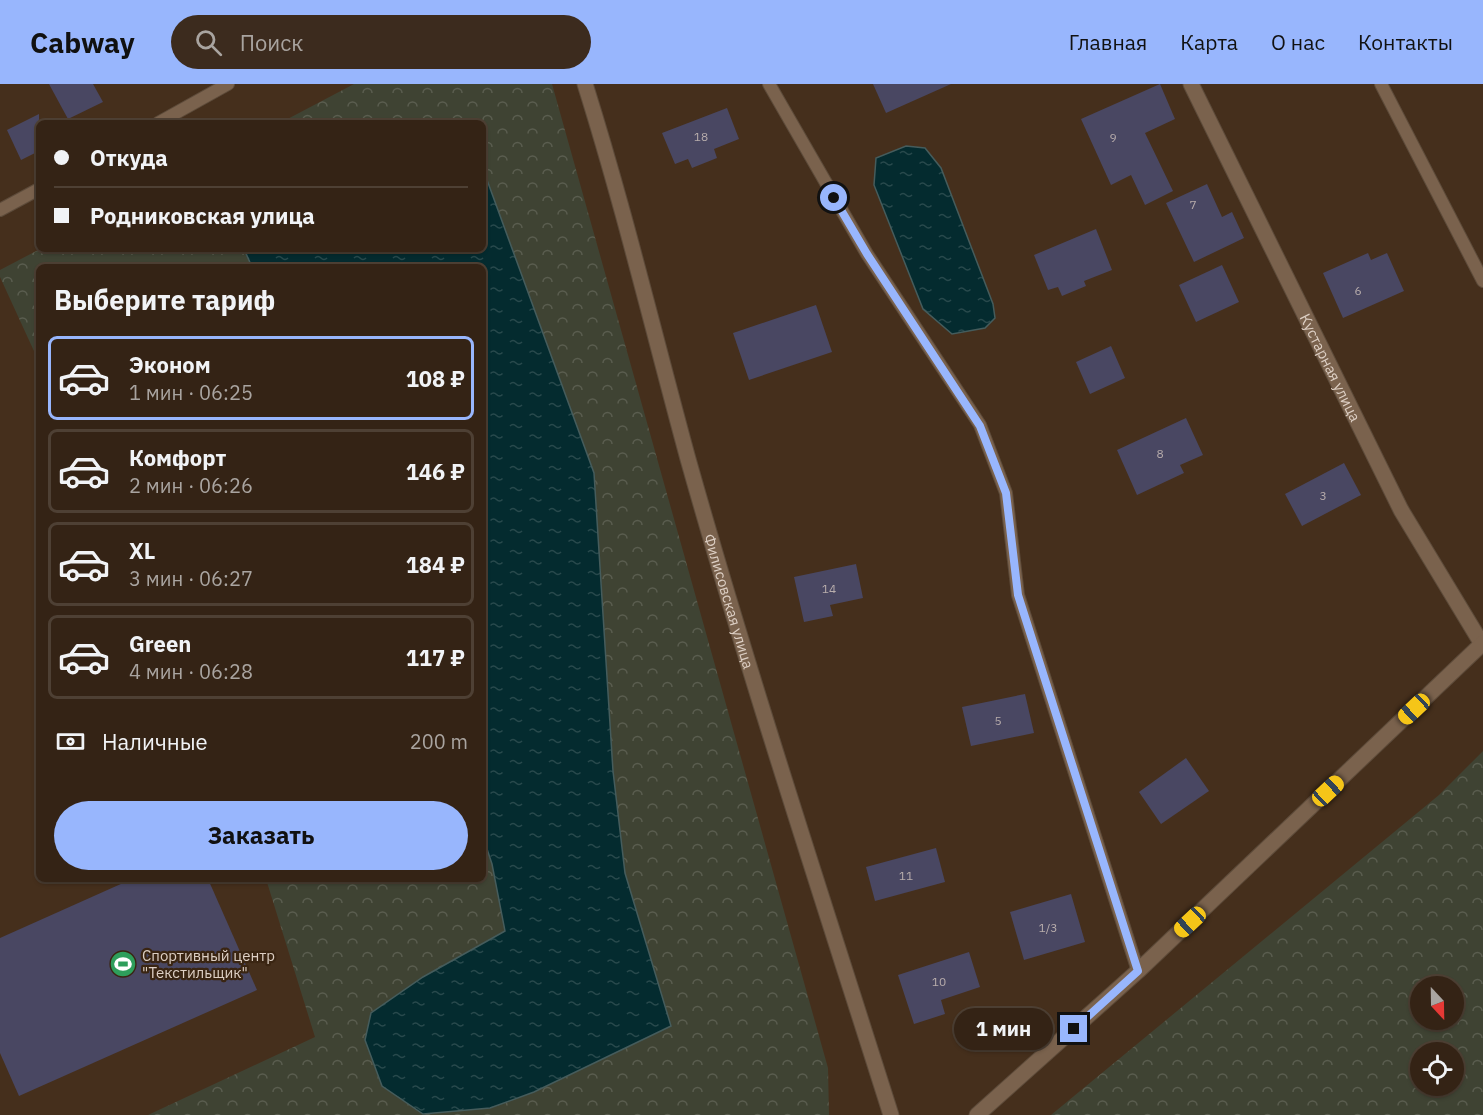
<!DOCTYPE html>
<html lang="ru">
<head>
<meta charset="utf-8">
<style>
  body { margin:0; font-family:"IBM Plex Sans",sans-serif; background:#3c2b1e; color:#f1f3f6; height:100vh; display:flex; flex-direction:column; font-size:22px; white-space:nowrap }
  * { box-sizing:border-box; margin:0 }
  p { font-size:20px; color:#a9a4a0 }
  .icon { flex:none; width:33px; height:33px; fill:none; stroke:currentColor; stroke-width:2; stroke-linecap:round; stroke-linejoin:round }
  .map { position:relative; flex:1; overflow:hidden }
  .sheet { position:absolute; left:36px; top:180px; width:450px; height:618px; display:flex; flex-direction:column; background:#342315; border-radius:9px; box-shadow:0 2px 4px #0004,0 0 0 2px #4e4034 }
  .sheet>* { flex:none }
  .banner { position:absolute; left:36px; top:36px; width:450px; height:132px; border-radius:9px; box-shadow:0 2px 4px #0004,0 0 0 2px #4e4034; display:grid; align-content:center; height:132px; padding:0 18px; background:#342315 }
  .needle { width:39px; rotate:158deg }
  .buttons { position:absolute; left:1410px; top:892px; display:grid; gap:12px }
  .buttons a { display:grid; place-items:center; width:54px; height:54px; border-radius:50%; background:#342315; box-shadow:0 2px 4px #0004,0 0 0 2px #4e4034; font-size:30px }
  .end { position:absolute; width:27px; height:27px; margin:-14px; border:8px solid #98b6fd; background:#111; box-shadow:0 0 0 3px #111 }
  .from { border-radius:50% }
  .bubble { position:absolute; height:42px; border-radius:21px; background:#342315; box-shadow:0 2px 4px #0004,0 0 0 2px #4e4034; font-size:20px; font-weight:800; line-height:42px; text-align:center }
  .car { position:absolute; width:18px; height:36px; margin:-18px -9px; border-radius:8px; box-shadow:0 0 4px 2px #0007; background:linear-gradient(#f5c518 24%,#345 0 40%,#f5c518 0 76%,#345 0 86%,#f5c518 0) }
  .banner b { display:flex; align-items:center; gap:21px; height:57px; font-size:22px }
  .banner b+b { border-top:2px solid #4e4034 }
  .banner i { width:15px; height:15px; background:#f1f3f6 }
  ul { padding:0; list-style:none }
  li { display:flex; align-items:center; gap:18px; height:84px; margin:0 12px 9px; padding:0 6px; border:3px solid #4e4034; border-radius:9px }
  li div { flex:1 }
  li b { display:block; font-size:22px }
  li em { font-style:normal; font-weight:800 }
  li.active { border-color:#98b6fd }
  li>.icon { width:54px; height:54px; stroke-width:1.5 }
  h2 { padding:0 18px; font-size:27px; line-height:72px }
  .pay { display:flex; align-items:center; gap:15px; height:66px; padding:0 18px; font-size:22px }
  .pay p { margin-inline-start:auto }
  .button { display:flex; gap:12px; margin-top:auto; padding:12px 18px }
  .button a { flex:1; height:69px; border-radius:36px; background:#98b6fd; color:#111; font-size:24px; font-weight:800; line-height:69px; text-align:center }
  header { display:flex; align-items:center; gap:36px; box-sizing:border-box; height:84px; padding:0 30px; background:#98b6fd; color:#111 }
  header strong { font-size:28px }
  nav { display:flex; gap:33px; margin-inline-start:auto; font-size:21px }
  .search { width:420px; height:54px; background:#3c2b1e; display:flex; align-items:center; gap:15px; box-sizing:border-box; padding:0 21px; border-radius:33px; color:#a9a4a0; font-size:22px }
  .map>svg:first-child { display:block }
</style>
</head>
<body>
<header>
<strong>Cabway</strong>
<div class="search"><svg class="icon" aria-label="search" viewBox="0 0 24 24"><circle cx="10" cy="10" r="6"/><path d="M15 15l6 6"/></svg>Поиск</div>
<nav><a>Главная</a><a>Карта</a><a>О нас</a><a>Контакты</a></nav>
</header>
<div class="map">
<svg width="1483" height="1031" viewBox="0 0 1483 1031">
  <defs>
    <pattern id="forest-crowns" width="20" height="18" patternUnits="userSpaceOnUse" patternTransform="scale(1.5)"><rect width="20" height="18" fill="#3f4333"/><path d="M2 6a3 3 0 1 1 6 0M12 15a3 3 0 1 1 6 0" fill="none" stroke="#5a5d4f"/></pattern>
    <pattern id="water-ripples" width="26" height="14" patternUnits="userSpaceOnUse" patternTransform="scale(1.5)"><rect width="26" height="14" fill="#042b2f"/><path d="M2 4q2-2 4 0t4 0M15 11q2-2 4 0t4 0" fill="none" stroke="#28494c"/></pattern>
  </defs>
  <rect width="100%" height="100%" fill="#452f1c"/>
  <!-- forest -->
  <g fill="url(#forest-crowns)" fill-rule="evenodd">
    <polygon points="354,0 552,0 828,984 829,1031 148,1031 315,953 266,795 483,795 483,183 39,183 39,278 0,193 0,186 40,165 483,165 483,39 280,39"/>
    <path d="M1483,667v364h-432l388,-320zM1420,903h34v33h-34zM1420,969h34v33h-34z"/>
  </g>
  <!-- water -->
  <g fill="url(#water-ripples)" stroke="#455c5c" stroke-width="1.5">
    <polygon points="906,62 925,64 941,84 993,220 995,234 985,244 952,250 923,225 874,101 876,74"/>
    <polygon points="483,85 594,389 613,687 625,789 671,942 534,1008 490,1024 423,1030 382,1002 365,956 371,929 423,893 505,847 492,780 483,753 483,183 252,183 244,165 483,165"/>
  </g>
  <!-- building -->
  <g fill="#494762">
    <polygon points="49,0 93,0 103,18 68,35"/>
    <polygon points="873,0 951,0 886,29"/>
    <polygon points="1160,0 1175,35 1145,49 1173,107 1145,121 1131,91 1111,101 1081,35"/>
    <polygon points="727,24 739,55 714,65 717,74 692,84 688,75 675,80 662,49"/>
    <polygon points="39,30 39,67 21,76 7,46"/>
    <polygon points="1207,100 1222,133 1232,128 1244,154 1194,178 1166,119"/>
    <polygon points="1096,145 1112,186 1084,197 1086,202 1062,212 1058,203 1048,206 1034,171"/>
    <polygon points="1368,169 1371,176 1387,169 1404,207 1343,234 1323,189"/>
    <polygon points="1222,181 1239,218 1196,238 1179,201"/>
    <polygon points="816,221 832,268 749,296 733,249"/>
    <polygon points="1111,262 1125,294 1090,310 1076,278"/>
    <polygon points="1186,334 1203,371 1180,381 1184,389 1137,411 1117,366"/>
    <polygon points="1344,379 1361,411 1302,442 1285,410"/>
    <polygon points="856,480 863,514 830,521 833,532 804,538 794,493"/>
    <polygon points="1025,610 1034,649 971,662 962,623"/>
    <polygon points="1186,674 1209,707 1161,740 1139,708"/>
    <polygon points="936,764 945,798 875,817 866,783"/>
    <polygon points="132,795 208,795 257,906 19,1012 0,969 0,854"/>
    <polygon points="1071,810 1085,858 1024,876 1010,828"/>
    <polygon points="969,868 980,903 941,916 945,930 914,940 898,891"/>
  </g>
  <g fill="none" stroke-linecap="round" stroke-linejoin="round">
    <defs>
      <g id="lane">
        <polyline points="769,0 867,170 980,341 1006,409 1018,511 1138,887"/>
        <polyline points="1381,0 1483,197"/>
        <polyline points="158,39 228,0"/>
        <polyline points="0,126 39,105"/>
      </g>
      <g id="street">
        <path id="s1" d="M585,0c39,124 69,250 103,375 62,220 134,438 203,656"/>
        <path id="s2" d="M1191,0l210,426 81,134"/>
      </g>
      <polyline id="secondary" points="977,1031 1138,887 1483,559"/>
    </defs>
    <!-- lane casing -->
    <use href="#lane" stroke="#5d4b3a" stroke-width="14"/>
    <!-- street casing -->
    <use href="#street" stroke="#5d4b3a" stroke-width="17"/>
    <!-- secondary casing -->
    <use href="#secondary" stroke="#5d4b3a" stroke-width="17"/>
    <!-- lane -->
    <use href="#lane" stroke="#7a624d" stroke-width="12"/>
    <!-- street -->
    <use href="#street" stroke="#7a624d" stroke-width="15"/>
    <!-- secondary -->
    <use href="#secondary" stroke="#7a624d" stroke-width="15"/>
  </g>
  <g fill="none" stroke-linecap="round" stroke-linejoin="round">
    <!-- route -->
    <polyline stroke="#98b6fd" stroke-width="8" points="834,114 867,170 980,342 1006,409 1018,511 1138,887 1074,945"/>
  </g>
  <!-- icons -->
  <defs>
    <symbol id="stadium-disc" viewBox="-11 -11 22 22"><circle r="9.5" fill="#2e9e5b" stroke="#3a2512"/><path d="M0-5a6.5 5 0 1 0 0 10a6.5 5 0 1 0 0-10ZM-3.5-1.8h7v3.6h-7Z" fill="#fff"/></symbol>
  </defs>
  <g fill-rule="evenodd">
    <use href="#stadium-disc" x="108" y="865" width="30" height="30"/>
  </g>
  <g text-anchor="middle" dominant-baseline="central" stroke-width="4.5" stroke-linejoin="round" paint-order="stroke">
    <!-- number labels -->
    <g font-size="12" fill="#b8adac">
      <text x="701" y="52">18</text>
      <text x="1113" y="53">9</text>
      <text x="1193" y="120">7</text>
      <text x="1358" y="206">6</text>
      <text x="1160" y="369">8</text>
      <text x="1323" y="411">3</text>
      <text x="829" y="504">14</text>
      <text x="998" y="636">5</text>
      <text x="906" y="791">11</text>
      <text x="1048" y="843">1/3</text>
      <text x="939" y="897">10</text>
    </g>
    <!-- street labels -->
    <g font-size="15" fill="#ddcfc4" stroke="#3a2512">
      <text stroke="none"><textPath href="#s2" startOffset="316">Кустарная улица</textPath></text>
      <text stroke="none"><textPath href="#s1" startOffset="537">Филисовская улица</textPath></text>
    </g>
    <!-- poi labels -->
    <g font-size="15" fill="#ddcfc4" stroke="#3a2512" text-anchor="start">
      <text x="142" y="871">Спортивный центр<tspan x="142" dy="17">"Текстильщик"</tspan></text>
    </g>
  </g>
</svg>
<div class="buttons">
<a><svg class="needle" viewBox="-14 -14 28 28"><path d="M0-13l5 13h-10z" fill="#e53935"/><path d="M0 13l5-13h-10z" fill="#a9a4a0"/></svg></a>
<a><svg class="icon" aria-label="locate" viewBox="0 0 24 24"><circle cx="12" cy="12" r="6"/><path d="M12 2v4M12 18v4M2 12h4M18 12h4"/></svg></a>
</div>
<i class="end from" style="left:834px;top:114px"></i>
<i class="end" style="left:1074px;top:945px"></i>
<div class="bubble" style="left:954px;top:924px;width:99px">1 мин</div>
<i class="car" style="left:1414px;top:625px;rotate:227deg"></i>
<i class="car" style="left:1328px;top:707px;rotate:47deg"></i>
<i class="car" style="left:1190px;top:838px;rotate:227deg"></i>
<div class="banner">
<b><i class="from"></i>Откуда</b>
<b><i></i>Родниковская улица</b>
</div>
<section class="sheet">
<h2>Выберите тариф</h2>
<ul>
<li class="active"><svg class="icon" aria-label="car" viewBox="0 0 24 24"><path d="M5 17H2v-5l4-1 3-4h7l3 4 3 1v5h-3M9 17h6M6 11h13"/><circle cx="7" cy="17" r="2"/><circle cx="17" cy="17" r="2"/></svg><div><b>Эконом</b><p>1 мин · 06:25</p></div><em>108 ₽</em></li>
<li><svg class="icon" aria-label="car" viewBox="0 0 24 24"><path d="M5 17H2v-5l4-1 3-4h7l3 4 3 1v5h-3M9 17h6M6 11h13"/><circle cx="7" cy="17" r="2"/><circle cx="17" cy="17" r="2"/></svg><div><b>Комфорт</b><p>2 мин · 06:26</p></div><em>146 ₽</em></li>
<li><svg class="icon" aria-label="car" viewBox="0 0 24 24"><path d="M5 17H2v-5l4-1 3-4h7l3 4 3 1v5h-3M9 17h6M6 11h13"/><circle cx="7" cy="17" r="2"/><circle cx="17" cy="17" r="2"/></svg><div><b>XL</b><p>3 мин · 06:27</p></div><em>184 ₽</em></li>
<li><svg class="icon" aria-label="car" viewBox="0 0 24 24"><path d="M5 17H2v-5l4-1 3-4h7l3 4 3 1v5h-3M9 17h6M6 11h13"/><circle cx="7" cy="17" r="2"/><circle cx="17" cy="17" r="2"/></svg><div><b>Green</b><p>4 мин · 06:28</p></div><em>117 ₽</em></li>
</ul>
<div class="pay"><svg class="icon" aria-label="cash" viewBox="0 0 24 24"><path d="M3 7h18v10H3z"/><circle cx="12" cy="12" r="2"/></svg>Наличные<p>200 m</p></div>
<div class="button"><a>Заказать</a></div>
</section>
</div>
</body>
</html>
